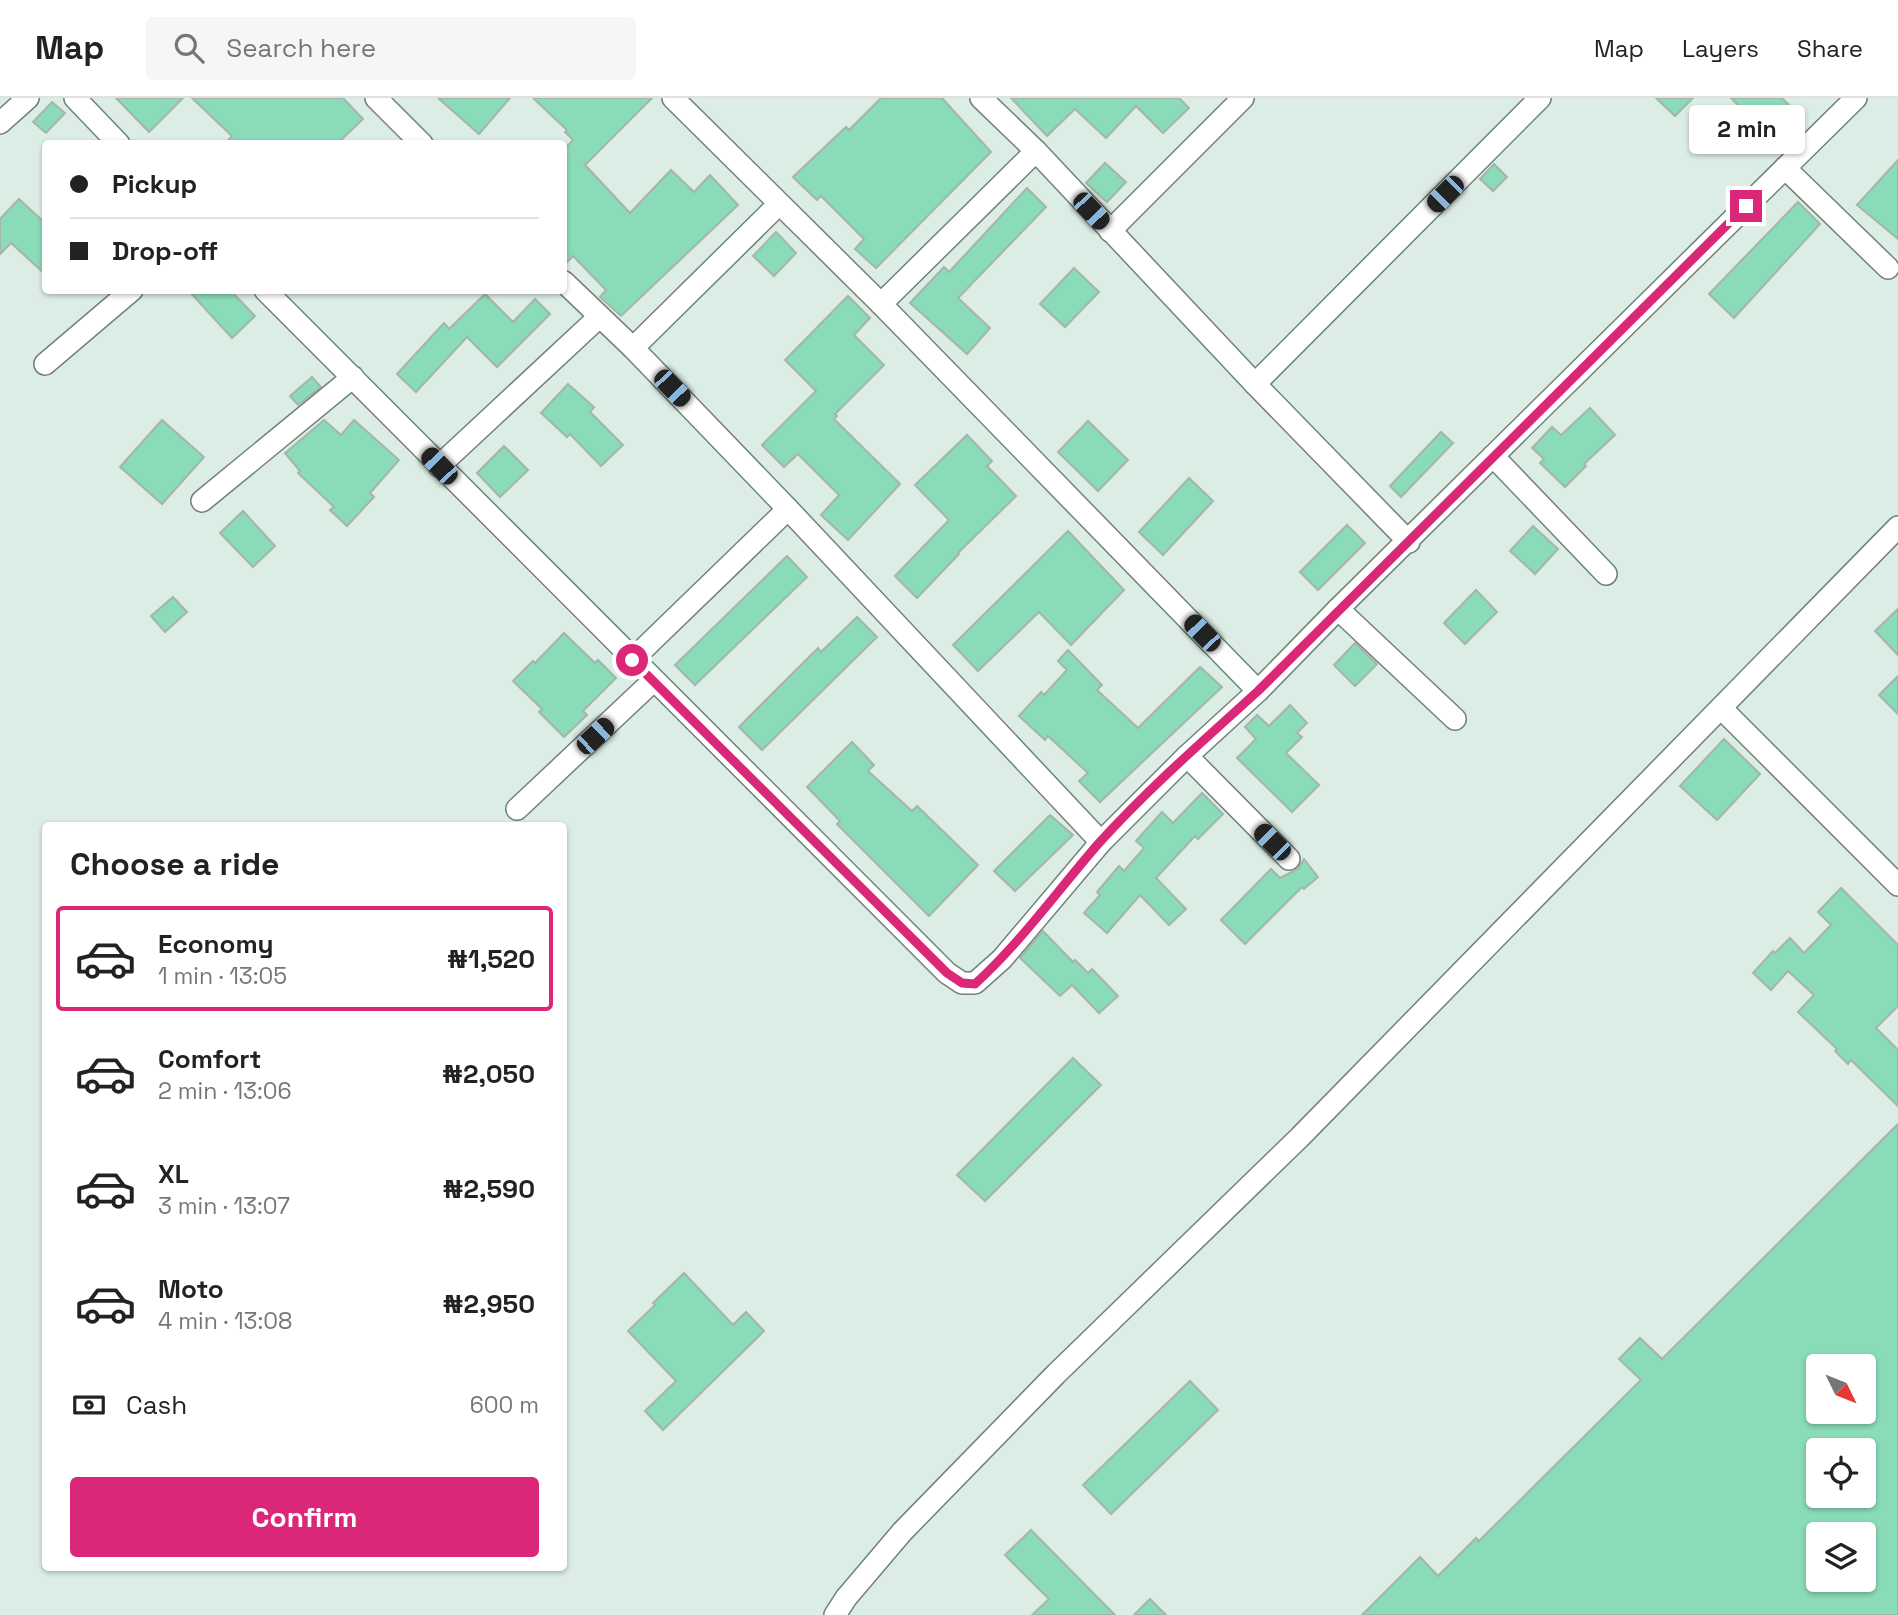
<!DOCTYPE html>
<html lang="en">
<head>
<meta charset="utf-8">
<style>
  body { margin:0; font-family:"Space Grotesk",sans-serif; background:#f6f6f6; color:#222; height:100vh; display:flex; flex-direction:column; font-size:26px; white-space:nowrap }
  * { box-sizing:border-box; margin:0 }
  p { font-size:23px; color:#767676 }
  .icon { flex:none; width:38px; height:38px; fill:none; stroke:currentColor; stroke-width:2; stroke-linecap:round; stroke-linejoin:round }
  .map { position:relative; flex:1; overflow:hidden }
  .side { position:absolute; left:42px; top:724px; width:525px; height:749px; display:flex; flex-direction:column; background:#fff; border-radius:7px; box-shadow:0 2px 5px #0004 }
  .side>* { flex:none }
  .hud { position:absolute; left:42px; top:42px; width:525px; height:154px; border-radius:7px; box-shadow:0 2px 5px #0004; display:grid; align-content:center; height:154px; padding:0 28px; background:#fff }
  .needle { width:46px; rotate:133deg }
  .fabs { position:absolute; left:1806px; top:1256px; display:grid; gap:14px }
  .fabs a { display:grid; place-items:center; width:70px; height:70px; border-radius:7px; background:#fff; box-shadow:0 2px 5px #0004; font-size:35px }
  .end { position:absolute; width:32px; height:32px; margin:-16px; border:9px solid #db2777; background:#fff; box-shadow:0 0 0 4px #fff }
  .from { border-radius:50% }
  .bubble { position:absolute; height:49px; border-radius:7px; background:#fff; box-shadow:0 2px 5px #0004; font-size:23px; font-weight:800; line-height:49px; text-align:center }
  .car { position:absolute; width:21px; height:42px; margin:-21px -10px; border-radius:9px; box-shadow:0 0 5px 2px #0007; background:linear-gradient(#222 24%,#8ab4d8 0 40%,#222 0 76%,#8ab4d8 0 86%,#222 0) }
  .hud b { display:flex; align-items:center; gap:24px; height:66px; font-size:26px }
  .hud b+b { border-top:2px solid #e0e0e0 }
  .hud i { width:18px; height:18px; background:#222 }
  ul { padding:0; list-style:none }
  li { display:flex; align-items:center; gap:21px; height:105px; margin:0 14px 10px; padding:0 14px; border:4px solid transparent; border-radius:7px }
  li div { flex:1 }
  li b { display:block; font-size:26px }
  li em { font-style:normal; font-weight:800 }
  li.selected { border-color:#db2777 }
  li>.icon { width:63px; height:63px; stroke-width:1.5 }
  h2 { padding:0 28px; font-size:32px; line-height:84px }
  .pay { display:flex; align-items:center; gap:18px; height:77px; padding:0 28px; font-size:26px }
  .pay p { margin-inline-start:auto }
  .cta { display:flex; gap:14px; margin-top:auto; padding:14px 28px }
  .cta a { flex:1; height:80px; border-radius:7px; background:#db2777; color:#fff; font-size:28px; font-weight:800; line-height:80px; text-align:center }
  header { display:flex; align-items:center; gap:42px; box-sizing:border-box; height:98px; padding:0 35px; background:#fff; border-bottom:2px solid #e0e0e0 }
  header strong { font-size:33px }
  nav { display:flex; gap:38px; margin-inline-start:auto; font-size:24px }
  .search { width:490px; height:63px; background:#f6f6f6; display:flex; align-items:center; gap:18px; box-sizing:border-box; padding:0 24px; border-radius:7px; color:#767676; font-size:26px }
  .map>svg:first-child { display:block }
</style>
</head>
<body>
<header>
<strong>Map</strong>
<div class="search"><svg class="icon" aria-label="search" viewBox="0 0 24 24"><circle cx="10" cy="10" r="6"/><path d="M15 15l6 6"/></svg>Search here</div>
<nav><a>Map</a><a>Layers</a><a>Share</a></nav>
</header>
<div class="map">
<svg width="1898" height="1517" viewBox="0 0 1898 1517">
  <rect width="100%" height="100%" fill="#dbede4"/>
  <!-- building -->
  <g fill="#8adbb7" stroke="#a4b5ac" stroke-width="2" fill-rule="evenodd">
    <polygon points="116,0 183,0 149,34"/>
    <polygon points="192,0 343,0 363,21 337,46 225,46 232,38"/>
    <polygon points="438,0 510,0 479,36"/>
    <polygon points="533,0 652,0 585,67 630,115 671,72 694,94 710,77 738,107 621,218 600,199 606,192 573,158 564,167 564,52 573,42 565,34 567,32"/>
    <polygon points="881,0 942,0 991,54 876,170 855,151 864,141 821,98 817,102 793,79 846,29 849,32"/>
    <polygon points="1011,0 1179,0 1189,10 1163,35 1136,8 1106,40 1075,11 1047,38"/>
    <polygon points="1656,0 1693,0 1675,18"/>
    <polygon points="1731,0 1782,0 1797,15 1771,41"/>
    <polygon points="52,4 65,15 46,35 33,24"/>
    <polygon points="1898,62 1898,141 1857,107"/>
    <polygon points="1105,65 1126,84 1107,104 1086,85"/>
    <polygon points="1494,66 1507,79 1493,93 1480,81"/>
    <polygon points="1027,90 1046,109 958,200 990,230 967,256 910,205 944,169 949,174"/>
    <polygon points="19,101 46,126 46,177 11,145 0,156 0,121"/>
    <polygon points="1798,104 1820,126 1734,220 1709,196"/>
    <polygon points="776,134 796,155 774,178 753,158"/>
    <polygon points="1074,170 1099,194 1065,229 1040,206"/>
    <polygon points="188,192 230,192 255,218 232,240"/>
    <polygon points="485,196 513,224 535,201 550,216 497,269 467,239 416,294 397,276 444,225 449,231"/>
    <polygon points="848,198 870,220 854,237 884,267 835,316 837,318 834,321 900,386 848,442 821,417 839,397 798,356 784,369 762,347 816,293 785,262"/>
    <polygon points="312,279 321,289 298,307 290,298"/>
    <polygon points="568,286 594,309 590,314 623,347 601,368 570,336 567,339 541,315"/>
    <polygon points="1590,310 1615,337 1584,366 1586,368 1565,389 1540,365 1544,361 1532,350 1552,329 1561,337"/>
    <polygon points="162,322 204,359 162,406 120,369"/>
    <polygon points="324,322 341,337 354,322 399,362 370,395 374,399 347,428 330,412 334,409 298,375 300,373 285,355"/>
    <polygon points="1088,323 1128,362 1098,393 1058,354"/>
    <polygon points="1441,334 1453,345 1401,399 1390,388"/>
    <polygon points="967,337 992,363 987,368 1016,398 958,455 959,456 917,500 895,478 949,422 915,387"/>
    <polygon points="504,348 528,372 500,399 477,375"/>
    <polygon points="1189,380 1213,403 1163,457 1139,434"/>
    <polygon points="243,413 275,448 253,469 220,435"/>
    <polygon points="1347,427 1365,445 1318,492 1300,474"/>
    <polygon points="1533,428 1558,451 1535,476 1510,453"/>
    <polygon points="1068,433 1124,492 1071,547 1039,514 978,573 953,547"/>
    <polygon points="787,458 807,479 695,587 675,567"/>
    <polygon points="1476,492 1497,514 1465,546 1444,525"/>
    <polygon points="173,499 187,514 165,534 151,518"/>
    <polygon points="1898,511 1898,557 1875,533"/>
    <polygon points="857,519 877,539 762,652 739,629 818,550 821,554"/>
    <polygon points="564,535 595,565 598,562 616,580 583,613 587,617 564,639 539,614 542,611 513,583 533,563 535,565"/>
    <polygon points="1355,545 1377,566 1355,588 1334,567"/>
    <polygon points="1068,552 1102,587 1097,592 1138,630 1200,569 1222,589 1100,704 1079,683 1088,675 1048,638 1045,642 1019,618 1041,594 1044,597 1067,572 1058,563"/>
    <polygon points="1898,578 1898,616 1879,597"/>
    <polygon points="1290,607 1307,625 1297,635 1302,639 1286,655 1319,687 1292,714 1237,660 1256,641 1245,629 1257,617 1269,628"/>
    <polygon points="1724,641 1760,676 1717,722 1680,688"/>
    <polygon points="852,644 874,667 868,673 912,713 917,708 978,767 929,818 837,726 840,723 807,689"/>
    <polygon points="1202,695 1223,716 1198,741 1195,738 1156,780 1186,811 1169,827 1140,797 1107,835 1084,815 1100,797 1097,794 1119,768 1124,773 1144,750 1136,743 1162,714 1173,725"/>
    <polygon points="1050,717 1073,737 1015,793 994,773"/>
    <polygon points="1304,761 1318,779 1304,791 1302,789 1245,846 1221,822 1271,771 1280,780 1298,771"/>
    <polygon points="1841,790 1898,847 1898,908 1876,930 1898,952 1898,1008 1851,962 1848,966 1835,953 1837,951 1798,914 1814,897 1788,873 1771,892 1753,875 1773,853 1775,855 1790,840 1804,855 1831,827 1818,814"/>
    <polygon points="1043,833 1073,864 1075,862 1088,875 1092,871 1118,898 1099,915 1072,887 1060,898 1020,860"/>
    <polygon points="1073,960 1101,987 985,1103 957,1077"/>
    <path d="M1898,1026v491h-536l58,-58 18,19 38,-38 3,3 162,-161 -22,-21 21,-21 22,21zM1818,1269h46v45h-46zM1818,1353h46v45h-46zM1818,1437h46v45h-46z"/>
    <polygon points="684,1175 733,1227 746,1214 764,1233 663,1332 645,1313 676,1283 628,1233 655,1207 653,1205"/>
    <polygon points="1190,1283 1218,1312 1111,1416 1083,1387"/>
    <polygon points="1031,1432 1115,1517 1032,1517 1049,1501 1005,1457"/>
    <polygon points="1150,1501 1166,1517 1134,1517"/>
  </g>
  <g fill="none" stroke-linecap="round" stroke-linejoin="round">
    <defs>
      <g id="street">
        <polyline points="75,0 119,46"/>
        <polyline points="376,0 422,46"/>
        <polyline points="673,0 881,206 1258,593"/>
        <polyline points="981,0 1036,53 1255,286 1409,444"/>
        <polyline points="0,25 28,0"/>
        <polyline points="1785,70 1888,170"/>
        <polyline points="1110,133 1243,0"/>
        <polyline points="564,184 633,250 788,411 1101,744"/>
        <polyline points="265,192 947,875 962,885 975,885 1002,861 1101,744 1187,658 1258,593 1338,511 1856,0"/>
        <polyline points="881,206 1036,53"/>
        <polyline points="633,250 779,106"/>
        <polyline points="45,266 132,192"/>
        <polyline points="1255,286 1540,0"/>
        <polyline points="1493,358 1606,476"/>
        <polyline points="439,368 599,219"/>
        <polyline points="202,403 353,279"/>
        <polyline points="1338,511 1455,621"/>
        <polyline points="632,562 788,411"/>
        <polyline points="1721,610 1898,787"/>
        <polyline points="1187,658 1289,761"/>
        <polyline points="517,711 653,583"/>
        <polyline points="835,1517 846,1500 902,1434 1056,1276 1300,1039 1898,429"/>
      </g>
    </defs>
    <!-- street casing -->
    <use href="#street" stroke="#72827a" stroke-width="24"/>
    <!-- street -->
    <use href="#street" stroke="#fff" stroke-width="21"/>
  </g>
  <g fill="none" stroke-linecap="round" stroke-linejoin="round">
    <!-- route -->
    <path stroke="#db2777" stroke-width="9" d="M632,562l315,313 15,10 13,1c47,-43 83,-94 124,-141 49,-54 105,-103 159,-152l488,-485"/>
  </g>
</svg>
<div class="fabs">
<a><svg class="needle" viewBox="-14 -14 28 28"><path d="M0-13l5 13h-10z" fill="#e53935"/><path d="M0 13l5-13h-10z" fill="#767676"/></svg></a>
<a><svg class="icon" aria-label="locate" viewBox="0 0 24 24"><circle cx="12" cy="12" r="6"/><path d="M12 2v4M12 18v4M2 12h4M18 12h4"/></svg></a>
<a><svg class="icon" aria-label="layers" viewBox="0 0 24 24"><path d="M12 4l9 5-9 5-9-5zM3 14l9 5 9-5"/></svg></a>
</div>
<i class="end from" style="left:632px;top:562px"></i>
<i class="end" style="left:1746px;top:108px"></i>
<div class="bubble" style="left:1689px;top:7px;width:116px">2 min</div>
<i class="car" style="left:1445px;top:96px;rotate:225deg"></i>
<i class="car" style="left:1091px;top:113px;rotate:137deg"></i>
<i class="car" style="left:672px;top:290px;rotate:136deg"></i>
<i class="car" style="left:439px;top:368px;rotate:316deg"></i>
<i class="car" style="left:1202px;top:535px;rotate:316deg"></i>
<i class="car" style="left:595px;top:638px;rotate:47deg"></i>
<i class="car" style="left:1272px;top:744px;rotate:315deg"></i>
<div class="hud">
<b><i class="from"></i>Pickup</b>
<b><i></i>Drop-off</b>
</div>
<section class="side">
<h2>Choose a ride</h2>
<ul>
<li class="selected"><svg class="icon" aria-label="car" viewBox="0 0 24 24"><path d="M5 17H2v-5l4-1 3-4h7l3 4 3 1v5h-3M9 17h6M6 11h13"/><circle cx="7" cy="17" r="2"/><circle cx="17" cy="17" r="2"/></svg><div><b>Economy</b><p>1 min · 13:05</p></div><em>₦1,520</em></li>
<li><svg class="icon" aria-label="car" viewBox="0 0 24 24"><path d="M5 17H2v-5l4-1 3-4h7l3 4 3 1v5h-3M9 17h6M6 11h13"/><circle cx="7" cy="17" r="2"/><circle cx="17" cy="17" r="2"/></svg><div><b>Comfort</b><p>2 min · 13:06</p></div><em>₦2,050</em></li>
<li><svg class="icon" aria-label="car" viewBox="0 0 24 24"><path d="M5 17H2v-5l4-1 3-4h7l3 4 3 1v5h-3M9 17h6M6 11h13"/><circle cx="7" cy="17" r="2"/><circle cx="17" cy="17" r="2"/></svg><div><b>XL</b><p>3 min · 13:07</p></div><em>₦2,590</em></li>
<li><svg class="icon" aria-label="car" viewBox="0 0 24 24"><path d="M5 17H2v-5l4-1 3-4h7l3 4 3 1v5h-3M9 17h6M6 11h13"/><circle cx="7" cy="17" r="2"/><circle cx="17" cy="17" r="2"/></svg><div><b>Moto</b><p>4 min · 13:08</p></div><em>₦2,950</em></li>
</ul>
<div class="pay"><svg class="icon" aria-label="cash" viewBox="0 0 24 24"><path d="M3 7h18v10H3z"/><circle cx="12" cy="12" r="2"/></svg>Cash<p>600 m</p></div>
<div class="cta"><a>Confirm</a></div>
</section>
</div>
</body>
</html>
